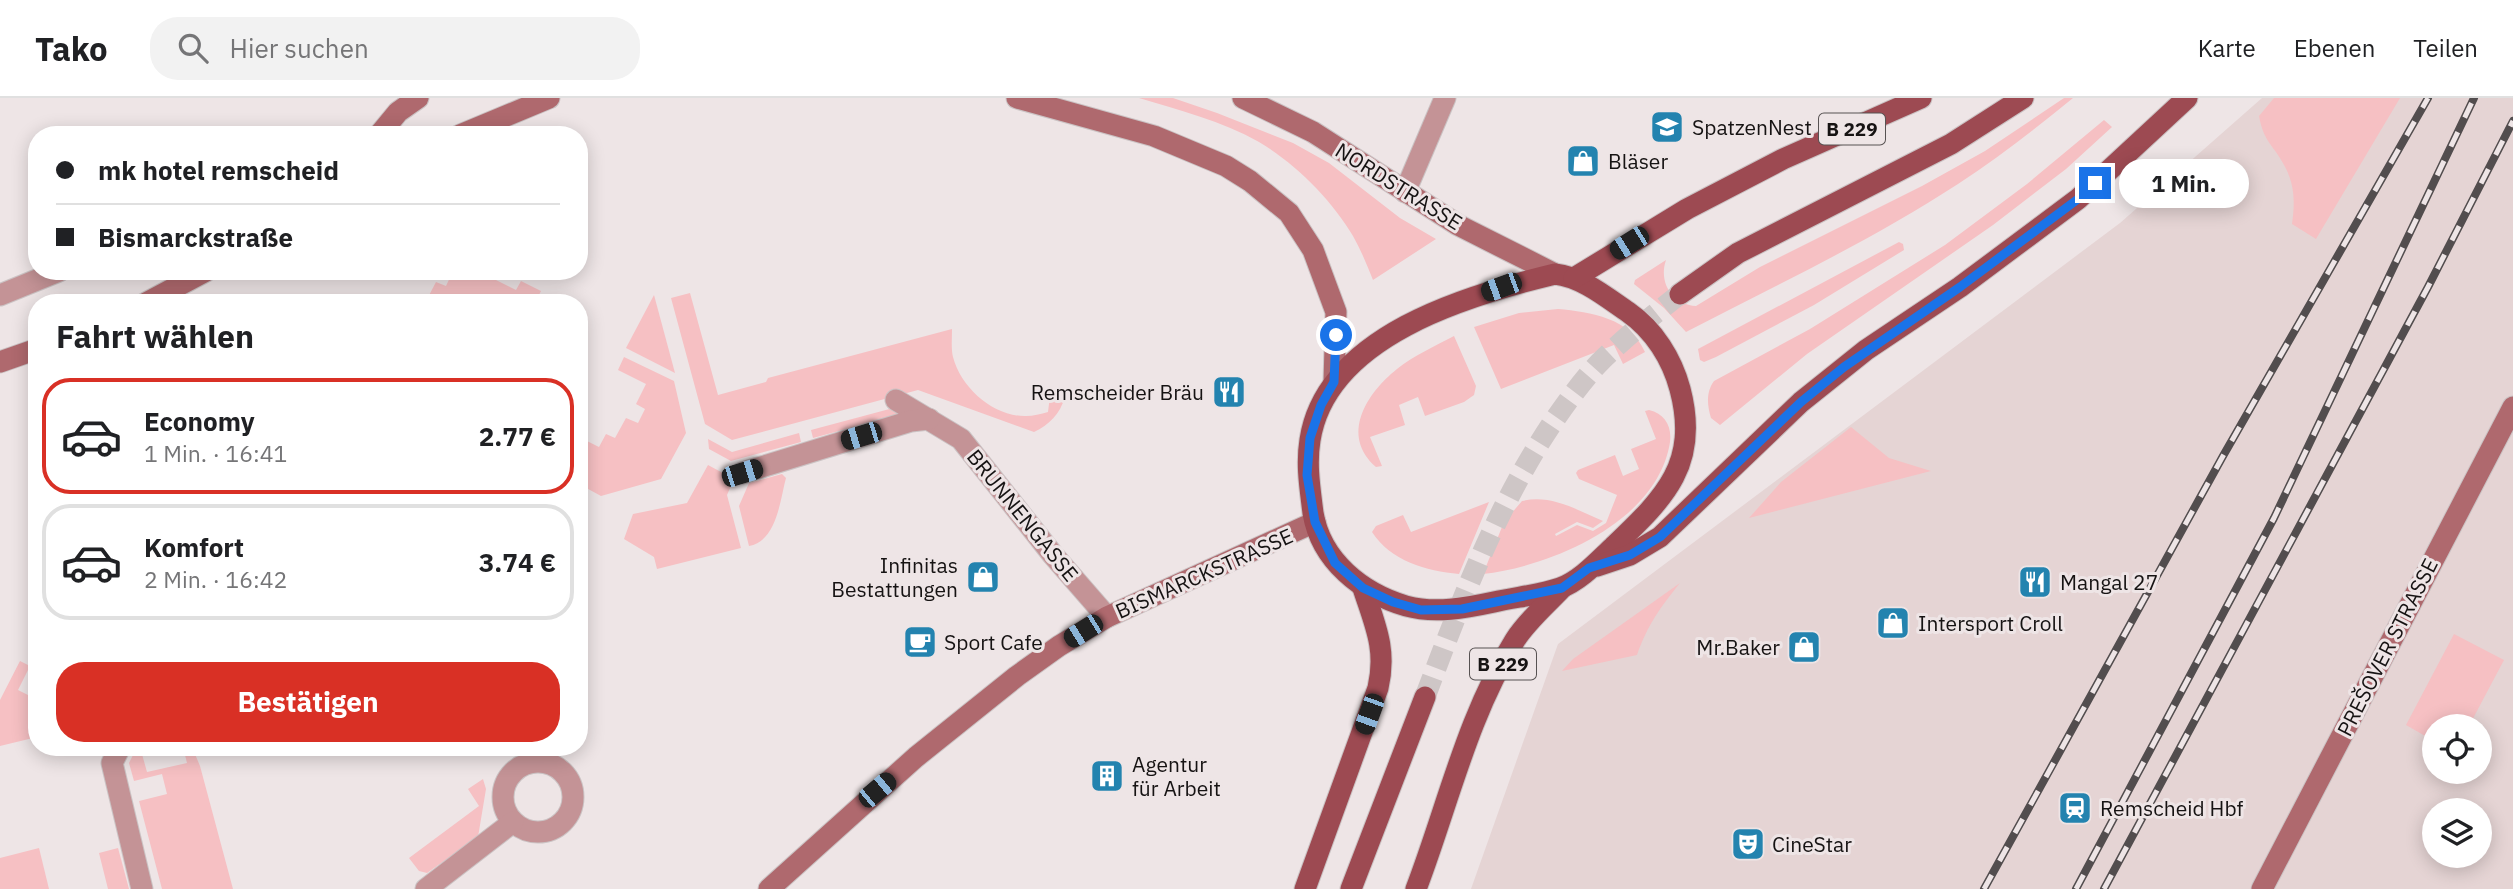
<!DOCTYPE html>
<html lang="de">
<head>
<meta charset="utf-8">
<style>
  body { margin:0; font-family:"IBM Plex Sans",sans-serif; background:#f2f2f2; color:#202124; height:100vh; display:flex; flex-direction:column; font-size:26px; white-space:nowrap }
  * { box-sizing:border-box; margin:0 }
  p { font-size:23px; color:#757577 }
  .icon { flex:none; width:38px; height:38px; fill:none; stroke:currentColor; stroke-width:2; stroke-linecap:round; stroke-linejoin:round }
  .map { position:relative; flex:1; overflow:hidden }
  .drawer { position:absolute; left:28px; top:196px; width:560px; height:462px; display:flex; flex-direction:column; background:#fff; border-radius:28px; box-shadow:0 4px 18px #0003 }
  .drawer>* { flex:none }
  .hud { position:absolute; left:28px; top:28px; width:560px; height:154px; border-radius:28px; box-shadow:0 4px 18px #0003; display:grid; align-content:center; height:154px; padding:0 28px; background:#fff }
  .buttons { position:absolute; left:2422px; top:616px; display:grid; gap:14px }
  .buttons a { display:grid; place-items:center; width:70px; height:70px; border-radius:50%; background:#fff; box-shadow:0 4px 18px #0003; font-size:35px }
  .end { position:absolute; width:32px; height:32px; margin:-16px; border:9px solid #1a73e8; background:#fff; box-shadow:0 0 0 4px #fff }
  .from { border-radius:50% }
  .bubble { position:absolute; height:49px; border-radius:24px; background:#fff; box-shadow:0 4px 18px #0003; font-size:23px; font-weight:800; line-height:49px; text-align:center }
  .car { position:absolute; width:21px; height:42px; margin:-21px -10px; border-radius:9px; box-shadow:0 0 5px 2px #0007; background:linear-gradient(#222 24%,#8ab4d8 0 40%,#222 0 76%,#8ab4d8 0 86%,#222 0) }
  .hud b { display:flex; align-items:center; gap:24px; height:66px; font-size:26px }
  .hud b+b { border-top:2px solid #e0e0e0 }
  .hud i { width:18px; height:18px; background:#202124 }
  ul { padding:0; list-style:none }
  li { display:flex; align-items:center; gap:21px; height:116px; margin:0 14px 10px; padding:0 14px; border:4px solid #e0e0e0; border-radius:28px }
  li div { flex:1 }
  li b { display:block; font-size:26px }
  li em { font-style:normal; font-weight:800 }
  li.active { border-color:#d93025 }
  li>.icon { width:63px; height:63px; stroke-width:1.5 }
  h2 { padding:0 28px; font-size:32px; line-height:84px }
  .cta { display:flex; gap:14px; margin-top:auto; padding:14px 28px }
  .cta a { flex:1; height:80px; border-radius:28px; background:#d93025; color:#fff; font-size:28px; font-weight:800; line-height:80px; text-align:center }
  header { display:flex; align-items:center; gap:42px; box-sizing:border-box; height:98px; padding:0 35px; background:#fff; border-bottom:2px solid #e0e0e0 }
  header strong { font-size:33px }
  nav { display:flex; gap:38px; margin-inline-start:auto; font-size:24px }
  .search { width:490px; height:63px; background:#f2f2f2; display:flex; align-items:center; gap:18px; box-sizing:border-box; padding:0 24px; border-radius:28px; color:#757577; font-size:26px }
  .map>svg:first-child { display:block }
</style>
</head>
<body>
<header>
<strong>Tako</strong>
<div class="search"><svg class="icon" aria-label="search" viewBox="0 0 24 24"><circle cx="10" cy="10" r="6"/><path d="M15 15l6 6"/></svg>Hier suchen</div>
<nav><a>Karte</a><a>Ebenen</a><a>Teilen</a></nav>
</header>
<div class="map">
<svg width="2513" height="791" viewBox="0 0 2513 791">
  <rect width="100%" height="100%" fill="#eee5e6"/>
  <!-- built -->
  <path fill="#e5d4d4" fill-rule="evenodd" d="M2262,0h251v791h-1042l87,-245 562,-421zM2434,628h46v46h-46zM2434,712h46v46h-46z"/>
  <!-- green -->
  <g fill="#f6c0c3">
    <path d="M1139,0h34l44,15 76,30 36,20 71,55 36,21 -63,41c-6,-15 -12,-30 -20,-44 -21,-36 -58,-73 -94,-94 -37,-21 -80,-32 -120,-44z"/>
    <path d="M2064,0h9c-37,30 -75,60 -115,86 -86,56 -181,101 -272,148l-22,-24 -30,-24 1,-4 31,-20c-8,23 7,45 30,46l64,-39 162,-81 63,-35z"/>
    <path d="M2274,0h126l-84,141 -24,-15c3,-21 3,-40 -8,-59 -11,-21 -20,-22 -25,-49z"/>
    <path d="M2104,22l8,7 -46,42 -73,56 -186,129 -87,71 -9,-7c-4,-13 -5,-26 3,-37l96,-52 135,-84 82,-61z"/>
    <polygon points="1899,144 1903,146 1904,152 1814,207 1716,259 1704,264 1700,262 1698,251"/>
    <polygon points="453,173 461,177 463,173 495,173 492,180 516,192 521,183 541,193 535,205 425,205 436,184 446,188"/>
    <path d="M690,195l28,102 48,-13 2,-4 184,-49c0,9 -1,20 1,28 8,31 41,60 73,59 7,0 15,-2 22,-4l3,-24 11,4 3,5c-5,17 -16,28 -31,35l-116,-42 -186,50 -27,-16 -34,-126z"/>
    <polygon points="654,197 675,275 626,250"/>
    <path d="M1558,211c33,3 72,9 87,43l-22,12 -9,-19 -113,44 -27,-62 45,-14z"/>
    <path d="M1454,238l22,50 -2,9 -10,7 -39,14 -7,-19 -19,8 6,20 -35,12 12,29 -6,1c-36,-32 -10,-73 21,-98 16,-13 38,-23 57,-33z"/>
    <polygon points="624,259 674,283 686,335 661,381 601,398 579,386 579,339 599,349 606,336 615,340 626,320 638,325 645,311 636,306 646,286 618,272"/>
    <polygon points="897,309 900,315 898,317 813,340 811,332"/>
    <path d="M1649,312c16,4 23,16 21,32 -12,79 -117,124 -187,132l21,-52 18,-21c29,-7 55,9 81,20l-10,7 -16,-6 -22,12 1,2 21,-11 16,6 13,-8 11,-28 -38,-16 -3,-6 2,-3 37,-15 8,21 16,-7 -8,-20 25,-10 -11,-28z"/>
    <polygon points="1851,329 1889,360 1931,373 1749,420 1781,384"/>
    <polygon points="799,335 801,344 731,363 709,351 708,341 732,354"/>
    <polygon points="708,367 734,381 727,397 741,450 657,471 654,459 624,441 633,416 687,405"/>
    <path d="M782,376l4,4c-6,22 -9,63 -37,68l-10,-40 10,-23z"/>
    <path d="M1489,404l-30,72c-33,-3 -68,-13 -87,-42l4,-6 27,-11 8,17z"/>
    <path d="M1680,485c-20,25 -32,41 -43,72l-75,16 11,-12z"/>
    <polygon points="2454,536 2504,562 2469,628 2434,628 2434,643 2406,627"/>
    <polygon points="20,563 30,568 18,592 36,601 32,608 37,616 37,639 0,648 0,602"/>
    <polygon points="137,649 140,649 147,674 187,665 183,649 192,649 200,668 233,791 162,791 139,703 167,696 162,676 134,683 129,665"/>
    <polygon points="483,681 486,691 478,739 427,775 419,773 409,760 479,708 468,691"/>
    <polygon points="39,750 49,791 0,791 0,760"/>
    <polygon points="118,750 129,791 108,791 99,755"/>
  </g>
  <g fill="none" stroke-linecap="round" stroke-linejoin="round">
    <!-- primary-tunnel -->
    <path stroke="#cec6c6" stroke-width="21" stroke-dasharray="21 10" stroke-linecap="butt" d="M1425,599c36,-95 71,-190 128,-275 14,-20 29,-41 46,-59 25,-25 53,-47 81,-69"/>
    <defs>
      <g id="street">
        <polyline points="1405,94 1445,0"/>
        <polyline points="0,197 59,173"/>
        <polyline points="896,302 961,341 1053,457 1107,519"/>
        <polyline points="742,375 911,323 929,321"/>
        <polyline points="120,649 112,665 142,791"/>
        <circle cx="538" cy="699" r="35"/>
        <polyline points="426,791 513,724"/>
      </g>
      <g id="secondary">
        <polyline points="1017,0 1154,38 1226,68 1250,83 1289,115 1313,152 1336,214 1334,284"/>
        <polyline points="1243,0 1313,34 1458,127 1555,176"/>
        <polyline points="379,37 398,14 418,0"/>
        <polyline points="460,37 549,0"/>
        <polyline points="146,205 206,173"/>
        <polyline points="0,264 37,251"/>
        <polyline points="769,791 916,659 1017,578 1059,548 1107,519 1315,424"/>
        <polyline points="2262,791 2513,309"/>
      </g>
      <g id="primary">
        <path d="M1555,176c27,3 51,23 73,38 26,18 44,47 52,77 20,76 -16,109 -67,158 -15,14 -33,34 -53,41 -20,7 -44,9 -66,14 -28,6 -59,12 -88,4 -44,-13 -85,-45 -93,-93 -3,-25 -7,-48 -3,-73 16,-104 158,-145 245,-166z"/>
        <polyline points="1574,180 1687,111 1783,61 1921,0"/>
        <polyline points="1680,196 1738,155 1951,46 2023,0"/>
        <polyline points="1597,468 1630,457 1660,439 1801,304 1866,252 1960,189 2078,101 2187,0"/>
        <path d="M1305,791l73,-201c9,-39 -3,-63 -15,-100"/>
        <polyline points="1351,791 1425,599"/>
        <path d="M1416,791c32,-84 51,-172 99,-249 12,-19 32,-36 47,-52"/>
      </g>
    </defs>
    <!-- street casing -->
    <use href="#street" stroke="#cbc3c4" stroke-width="23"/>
    <!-- secondary casing -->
    <use href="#secondary" stroke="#cbc3c4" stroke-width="23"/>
    <!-- primary casing -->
    <use href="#primary" stroke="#cbc3c4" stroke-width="23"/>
    <!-- street -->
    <use href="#street" stroke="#c49396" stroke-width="21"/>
    <!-- secondary -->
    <use href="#secondary" stroke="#af696e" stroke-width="21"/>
    <!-- primary -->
    <use href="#primary" stroke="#9d4a52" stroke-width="21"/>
    <defs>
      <g id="rail">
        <polyline points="1984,791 2223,358 2428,0"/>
        <polyline points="2076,791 2274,420 2474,0"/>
        <polyline points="2104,791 2428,189 2513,23"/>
      </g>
    </defs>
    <!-- rail casing -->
    <use href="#rail" stroke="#524d4e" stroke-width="8"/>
    <!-- rail -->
    <use href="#rail" stroke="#eee5e6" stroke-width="5" stroke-dasharray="16" stroke-linecap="butt"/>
  </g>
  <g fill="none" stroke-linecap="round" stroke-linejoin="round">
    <!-- route -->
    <polyline stroke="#1a73e8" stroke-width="9" points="1336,237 1334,284 1321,307 1310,340 1307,377 1315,424 1335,465 1363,490 1393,504 1421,512 1462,511 1562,490 1589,470 1630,457 1660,439 1801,304 1844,269 1960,189 2078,101 2095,85"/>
  </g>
  <!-- icons -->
  <defs>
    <symbol id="school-square" viewBox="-11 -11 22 22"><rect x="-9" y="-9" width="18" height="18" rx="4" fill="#2383af" stroke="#eee5e6"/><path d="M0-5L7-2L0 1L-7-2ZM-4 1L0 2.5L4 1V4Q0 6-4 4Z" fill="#fff"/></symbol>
    <symbol id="shop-square" viewBox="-11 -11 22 22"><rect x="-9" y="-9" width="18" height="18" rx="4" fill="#2383af" stroke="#eee5e6"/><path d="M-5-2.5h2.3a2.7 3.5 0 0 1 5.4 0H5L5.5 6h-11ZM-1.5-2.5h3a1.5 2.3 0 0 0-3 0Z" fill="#fff"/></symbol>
    <symbol id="restaurant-square" viewBox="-11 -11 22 22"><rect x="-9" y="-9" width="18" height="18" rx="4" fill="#2383af" stroke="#eee5e6"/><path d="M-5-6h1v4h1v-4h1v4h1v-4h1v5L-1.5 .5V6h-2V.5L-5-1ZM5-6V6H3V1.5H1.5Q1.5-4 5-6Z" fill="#fff"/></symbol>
    <symbol id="cafe-square" viewBox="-11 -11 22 22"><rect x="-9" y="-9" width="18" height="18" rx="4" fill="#2383af" stroke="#eee5e6"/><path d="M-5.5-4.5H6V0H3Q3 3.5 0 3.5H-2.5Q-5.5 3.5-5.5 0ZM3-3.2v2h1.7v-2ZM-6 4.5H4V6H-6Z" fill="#fff"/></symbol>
    <symbol id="building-square" viewBox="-11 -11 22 22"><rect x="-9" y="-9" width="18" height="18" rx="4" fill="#2383af" stroke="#eee5e6"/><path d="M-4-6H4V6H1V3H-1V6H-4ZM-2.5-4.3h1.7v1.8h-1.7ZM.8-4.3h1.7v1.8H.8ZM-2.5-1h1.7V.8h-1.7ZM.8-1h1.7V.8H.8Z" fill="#fff"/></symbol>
    <symbol id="station-square" viewBox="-11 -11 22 22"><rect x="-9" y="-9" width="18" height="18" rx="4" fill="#2383af" stroke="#eee5e6"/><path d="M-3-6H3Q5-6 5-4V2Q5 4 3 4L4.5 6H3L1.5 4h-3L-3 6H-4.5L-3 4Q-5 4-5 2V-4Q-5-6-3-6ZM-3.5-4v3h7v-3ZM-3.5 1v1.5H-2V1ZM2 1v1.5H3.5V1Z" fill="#fff"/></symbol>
    <symbol id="theatre-square" viewBox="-11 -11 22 22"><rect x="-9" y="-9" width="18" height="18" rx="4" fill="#2383af" stroke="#eee5e6"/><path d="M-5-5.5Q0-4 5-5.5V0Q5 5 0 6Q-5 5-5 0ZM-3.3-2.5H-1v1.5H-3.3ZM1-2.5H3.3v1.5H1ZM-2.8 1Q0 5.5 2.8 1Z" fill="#fff"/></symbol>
  </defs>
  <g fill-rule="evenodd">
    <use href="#school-square" x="1648" y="10" width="38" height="38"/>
    <use href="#shop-square" x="1564" y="44" width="38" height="38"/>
    <use href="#restaurant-square" x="1210" y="275" width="38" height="38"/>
    <use href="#shop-square" x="964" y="460" width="38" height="38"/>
    <use href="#restaurant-square" x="2016" y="465" width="38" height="38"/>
    <use href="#shop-square" x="1874" y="506" width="38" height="38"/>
    <use href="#cafe-square" x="901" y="525" width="38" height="38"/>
    <use href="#shop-square" x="1785" y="530" width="38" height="38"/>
    <use href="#building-square" x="1088" y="659" width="38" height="38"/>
    <use href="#station-square" x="2056" y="691" width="38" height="38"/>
    <use href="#theatre-square" x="1729" y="727" width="38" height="38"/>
  </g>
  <g text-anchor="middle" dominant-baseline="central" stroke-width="6" stroke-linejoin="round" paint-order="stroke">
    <!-- shield labels -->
    <g fill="#eee5e6" stroke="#575252" stroke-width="2">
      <rect x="1819" y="15.5" width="66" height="31" rx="5"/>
      <rect x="1470" y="550.5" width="66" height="31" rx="5"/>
    </g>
    <g font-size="19" font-weight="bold" fill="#161313">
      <text x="1852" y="31">B 229</text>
      <text x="1503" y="566">B 229</text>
    </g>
    <!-- poi labels -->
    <g font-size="21" fill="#161313" stroke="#eee5e6" text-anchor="start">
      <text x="1692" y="29">SpatzenNest</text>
      <text x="1608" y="63">Bläser</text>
      <text x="1204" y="294" text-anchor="end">Remscheider Bräu</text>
      <text x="958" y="467" text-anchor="end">Infinitas<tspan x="958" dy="24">Bestattungen</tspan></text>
      <text x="2060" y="484">Mangal 27</text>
      <text x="1918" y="525">Intersport Croll</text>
      <text x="944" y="544">Sport Cafe</text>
      <text x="1780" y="549" text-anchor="end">Mr.Baker</text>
      <text x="1132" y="666">Agentur<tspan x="1132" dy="24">für Arbeit</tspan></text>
      <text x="2100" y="710">Remscheid Hbf</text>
      <text x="1772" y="746">CineStar</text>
    </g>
    <!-- street labels -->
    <g font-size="21" fill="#161313" stroke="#eee5e6">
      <text transform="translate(1399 88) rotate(32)">NORDSTRASSE</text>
      <text transform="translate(1023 417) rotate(51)">BRUNNENGASSE</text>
      <text transform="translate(1204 475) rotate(-24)">BISMARCKSTRASSE</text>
      <text transform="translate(2387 549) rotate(-63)">PREŠOVER STRASSE</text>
    </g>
  </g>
</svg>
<div class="buttons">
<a><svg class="icon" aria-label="locate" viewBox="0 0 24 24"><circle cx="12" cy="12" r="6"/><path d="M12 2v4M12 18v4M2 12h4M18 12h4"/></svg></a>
<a><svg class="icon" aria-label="layers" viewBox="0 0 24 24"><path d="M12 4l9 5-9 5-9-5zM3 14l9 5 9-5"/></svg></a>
</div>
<i class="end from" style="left:1336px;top:237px"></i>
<i class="end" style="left:2095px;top:85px"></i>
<div class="bubble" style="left:2119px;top:61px;width:130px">1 Min.</div>
<i class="car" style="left:1629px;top:145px;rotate:238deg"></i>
<i class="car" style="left:1501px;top:189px;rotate:250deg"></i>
<i class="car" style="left:861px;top:338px;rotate:253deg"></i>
<i class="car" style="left:742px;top:375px;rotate:73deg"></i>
<i class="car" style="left:1083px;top:533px;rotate:238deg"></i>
<i class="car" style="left:1369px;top:616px;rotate:200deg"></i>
<i class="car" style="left:877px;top:692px;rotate:50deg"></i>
<div class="hud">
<b><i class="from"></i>mk hotel remscheid</b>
<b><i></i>Bismarckstraße</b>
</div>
<section class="drawer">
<h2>Fahrt wählen</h2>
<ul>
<li class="active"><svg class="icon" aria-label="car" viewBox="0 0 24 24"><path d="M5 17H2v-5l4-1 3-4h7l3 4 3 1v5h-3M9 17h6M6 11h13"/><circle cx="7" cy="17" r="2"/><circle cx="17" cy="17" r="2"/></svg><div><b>Economy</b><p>1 Min. · 16:41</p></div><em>2.77 €</em></li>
<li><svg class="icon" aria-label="car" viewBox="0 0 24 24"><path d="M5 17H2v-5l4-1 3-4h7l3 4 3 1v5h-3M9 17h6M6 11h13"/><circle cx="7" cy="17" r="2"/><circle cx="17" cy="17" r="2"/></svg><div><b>Komfort</b><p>2 Min. · 16:42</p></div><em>3.74 €</em></li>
</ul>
<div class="cta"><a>Bestätigen</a></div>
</section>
</div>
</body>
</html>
